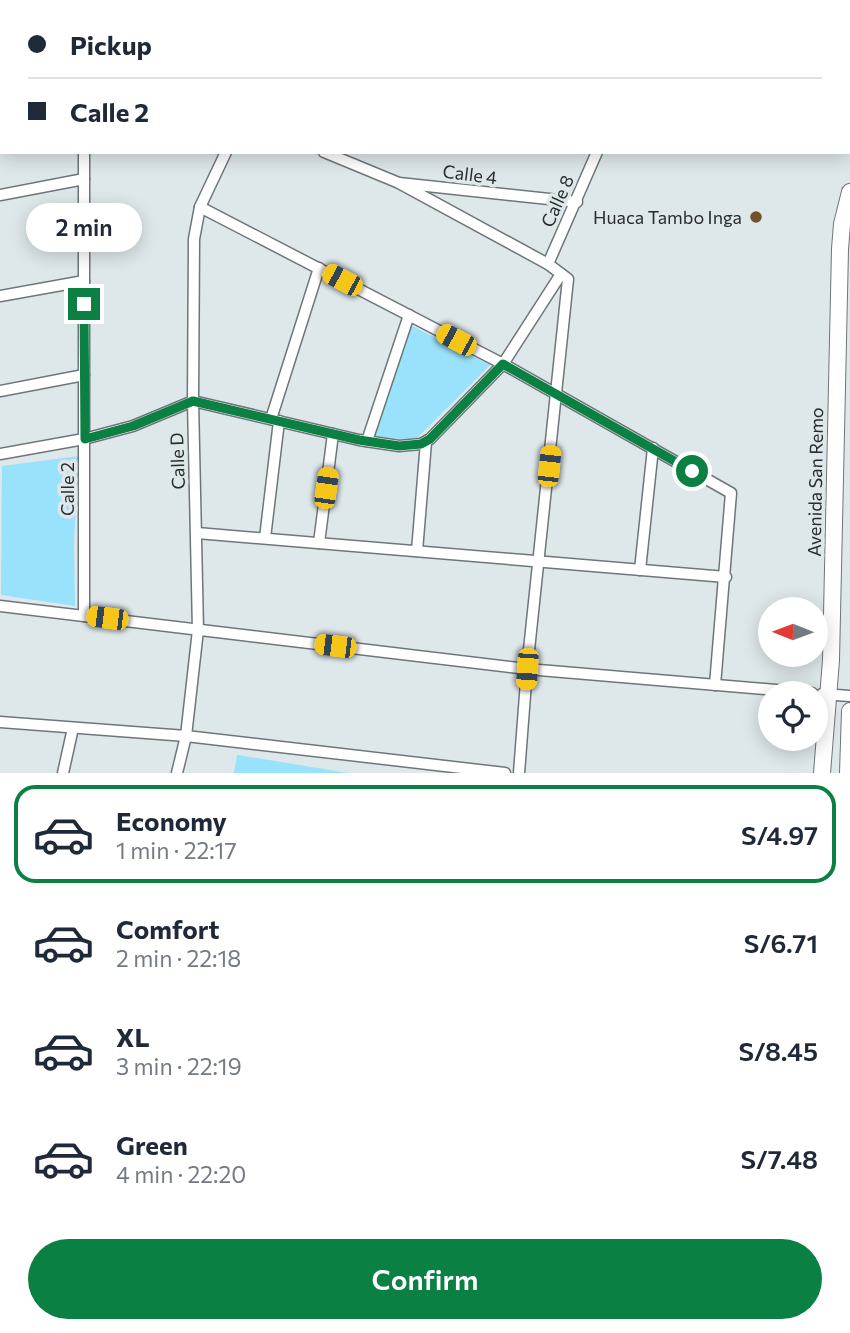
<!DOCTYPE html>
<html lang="en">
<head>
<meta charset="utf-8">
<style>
  body { margin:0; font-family:Commissioner,sans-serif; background:#f6f6f7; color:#1f2937; height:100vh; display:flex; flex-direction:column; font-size:26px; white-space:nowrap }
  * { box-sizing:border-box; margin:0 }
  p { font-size:23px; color:#747a83 }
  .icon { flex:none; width:38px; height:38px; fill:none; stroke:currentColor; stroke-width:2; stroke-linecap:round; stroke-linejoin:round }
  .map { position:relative; height:773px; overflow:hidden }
  .sheet { display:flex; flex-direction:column; background:#fff; flex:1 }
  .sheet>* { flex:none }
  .guide { position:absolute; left:0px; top:0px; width:850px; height:154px; box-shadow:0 4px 18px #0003; display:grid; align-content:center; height:154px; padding:0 28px; background:#fff }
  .needle { width:46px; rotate:271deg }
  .tools { position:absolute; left:758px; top:597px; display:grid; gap:14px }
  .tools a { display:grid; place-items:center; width:70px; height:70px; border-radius:50%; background:#fff; box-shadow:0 4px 18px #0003; font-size:35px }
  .end { position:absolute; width:32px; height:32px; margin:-16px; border:9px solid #0b8043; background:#fff; box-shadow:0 0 0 4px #fff }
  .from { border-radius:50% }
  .bubble { position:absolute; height:49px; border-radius:24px; background:#fff; box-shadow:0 4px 18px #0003; font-size:23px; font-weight:600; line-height:49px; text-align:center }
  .car { position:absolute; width:21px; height:42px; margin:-21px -10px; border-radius:9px; box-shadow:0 0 5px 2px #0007; background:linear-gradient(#f5c518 24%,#345 0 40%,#f5c518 0 76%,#345 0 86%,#f5c518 0) }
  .guide b { display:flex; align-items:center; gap:24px; height:66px; font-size:26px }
  .guide b+b { border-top:2px solid #e0e1e3 }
  .guide i { width:18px; height:18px; background:#1f2937 }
  ul { padding:12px 0 0; list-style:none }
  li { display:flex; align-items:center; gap:21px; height:98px; margin:0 14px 10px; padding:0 14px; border:4px solid transparent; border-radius:21px }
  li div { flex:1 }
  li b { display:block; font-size:26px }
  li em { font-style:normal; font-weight:600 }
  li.selected { border-color:#0b8043 }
  li>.icon { width:63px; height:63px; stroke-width:1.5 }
  .button { display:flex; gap:14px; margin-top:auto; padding:14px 28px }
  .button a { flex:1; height:80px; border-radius:42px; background:#0b8043; color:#fff; font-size:28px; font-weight:600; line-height:80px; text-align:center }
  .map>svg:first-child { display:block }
</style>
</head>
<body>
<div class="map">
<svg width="850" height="773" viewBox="0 0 850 773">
  <rect width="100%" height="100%" fill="#dee7ea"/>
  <!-- green -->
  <g fill="#98e2fb">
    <polygon points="410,325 490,365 417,438 400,439 373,436"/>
    <polygon points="79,456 74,542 75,606 1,595 2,466"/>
    <polygon points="237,755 238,755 348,773 234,773"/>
  </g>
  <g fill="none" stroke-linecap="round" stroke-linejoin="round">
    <defs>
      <g id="street">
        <polyline points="45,0 46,2"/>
        <polyline points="100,0 101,2"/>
        <polyline points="248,0 251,2"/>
        <polyline points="531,2 531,0"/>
        <polyline points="631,2 631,0"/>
        <polyline points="0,76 2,75"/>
        <polyline points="84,152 84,616"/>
        <polyline points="324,152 399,183 577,202"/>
        <polyline points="399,183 548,264 568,279 527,669 519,773"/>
        <polyline points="0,195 84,179"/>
        <polyline points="200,207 503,364 731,493 715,685"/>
        <polyline points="548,264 597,152"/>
        <polyline points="0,296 84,281"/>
        <polyline points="0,391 84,375"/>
        <polyline points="271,419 319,268"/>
        <polyline points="367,441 409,315"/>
        <polyline points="0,454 84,439 133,426 193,401 359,440 399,446 421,444 430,439 503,364 561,274"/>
        <polyline points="197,533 726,577"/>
        <polyline points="265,538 279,421"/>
        <polyline points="319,543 333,434"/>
        <polyline points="417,551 426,442"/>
        <polyline points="640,570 653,448"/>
        <polyline points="0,606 527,669 812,693"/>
        <polyline points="822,694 850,696"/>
        <polyline points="0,722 186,736 505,773"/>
        <polyline points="63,773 73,728"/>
        <polyline points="177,773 186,736 198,630 193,401 194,239 200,207 226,152"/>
      </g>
      <g id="secondary">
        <polyline points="822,773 831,660 840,249 842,224 850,192"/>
        <polyline points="848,773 850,711"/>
      </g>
    </defs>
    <!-- street casing -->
    <use href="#street" stroke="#6e7679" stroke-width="13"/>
    <!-- secondary casing -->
    <use href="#secondary" stroke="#6e7679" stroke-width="18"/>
    <!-- street -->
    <use href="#street" stroke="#fff" stroke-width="10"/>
    <!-- secondary -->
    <use href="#secondary" stroke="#fff" stroke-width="16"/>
  </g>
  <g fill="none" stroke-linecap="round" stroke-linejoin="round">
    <!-- route -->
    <polyline stroke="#0b8043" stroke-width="9" points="84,304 85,439 133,426 193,401 359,440 399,446 421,444 430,439 503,364 692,471"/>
  </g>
  <!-- markers -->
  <circle fill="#735229" stroke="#dee7ea" stroke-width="2.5" cx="756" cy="217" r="7"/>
  <g text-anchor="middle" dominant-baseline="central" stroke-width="7" stroke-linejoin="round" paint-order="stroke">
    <!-- street labels -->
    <g font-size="18" fill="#292c2e" stroke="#dee7ea">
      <text transform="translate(470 174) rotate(7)">Calle 4</text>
      <text transform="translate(557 201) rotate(-66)">Calle 8</text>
      <text transform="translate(177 461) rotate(-92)">Calle D</text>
      <text transform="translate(815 482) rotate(-89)">Avenida San Remo</text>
      <text transform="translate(67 489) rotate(-90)">Calle 2</text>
    </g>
    <!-- poi labels -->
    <g font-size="18" fill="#292c2e" stroke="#dee7ea" text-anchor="end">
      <text x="742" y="217">Huaca Tambo Inga</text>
    </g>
  </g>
</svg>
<div class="tools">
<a><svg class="needle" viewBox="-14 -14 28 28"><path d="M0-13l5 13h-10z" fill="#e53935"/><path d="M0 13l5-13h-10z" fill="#747a83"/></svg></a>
<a><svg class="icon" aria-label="locate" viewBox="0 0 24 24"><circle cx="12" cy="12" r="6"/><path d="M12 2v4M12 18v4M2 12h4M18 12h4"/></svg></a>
</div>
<i class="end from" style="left:692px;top:471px"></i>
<i class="end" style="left:84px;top:304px"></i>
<div class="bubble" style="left:26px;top:203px;width:116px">2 min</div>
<i class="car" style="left:342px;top:280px;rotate:298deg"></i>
<i class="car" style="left:456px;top:340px;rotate:298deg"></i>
<i class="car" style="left:549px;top:466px;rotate:6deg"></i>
<i class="car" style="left:326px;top:488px;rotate:8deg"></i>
<i class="car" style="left:107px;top:618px;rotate:277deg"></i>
<i class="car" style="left:335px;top:646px;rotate:277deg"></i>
<i class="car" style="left:527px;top:669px;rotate:184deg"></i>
<div class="guide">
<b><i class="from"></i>Pickup</b>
<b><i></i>Calle 2</b>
</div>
</div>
<section class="sheet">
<ul>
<li class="selected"><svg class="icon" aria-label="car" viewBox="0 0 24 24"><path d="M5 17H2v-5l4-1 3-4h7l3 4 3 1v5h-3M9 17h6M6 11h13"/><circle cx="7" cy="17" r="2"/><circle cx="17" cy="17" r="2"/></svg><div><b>Economy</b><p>1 min · 22:17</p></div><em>S/4.97</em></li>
<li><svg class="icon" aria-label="car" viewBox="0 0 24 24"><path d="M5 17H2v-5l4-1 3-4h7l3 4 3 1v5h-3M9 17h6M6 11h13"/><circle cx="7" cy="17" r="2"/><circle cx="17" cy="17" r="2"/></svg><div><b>Comfort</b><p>2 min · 22:18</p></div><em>S/6.71</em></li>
<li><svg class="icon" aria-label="car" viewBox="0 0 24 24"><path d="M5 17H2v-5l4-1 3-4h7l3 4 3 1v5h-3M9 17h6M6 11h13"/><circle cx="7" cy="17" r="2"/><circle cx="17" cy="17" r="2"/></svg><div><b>XL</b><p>3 min · 22:19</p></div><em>S/8.45</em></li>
<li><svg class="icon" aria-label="car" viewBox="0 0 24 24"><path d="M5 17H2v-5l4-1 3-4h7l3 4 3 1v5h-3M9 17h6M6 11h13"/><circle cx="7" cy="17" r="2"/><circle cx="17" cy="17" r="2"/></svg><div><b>Green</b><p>4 min · 22:20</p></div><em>S/7.48</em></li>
</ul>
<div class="button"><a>Confirm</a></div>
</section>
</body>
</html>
